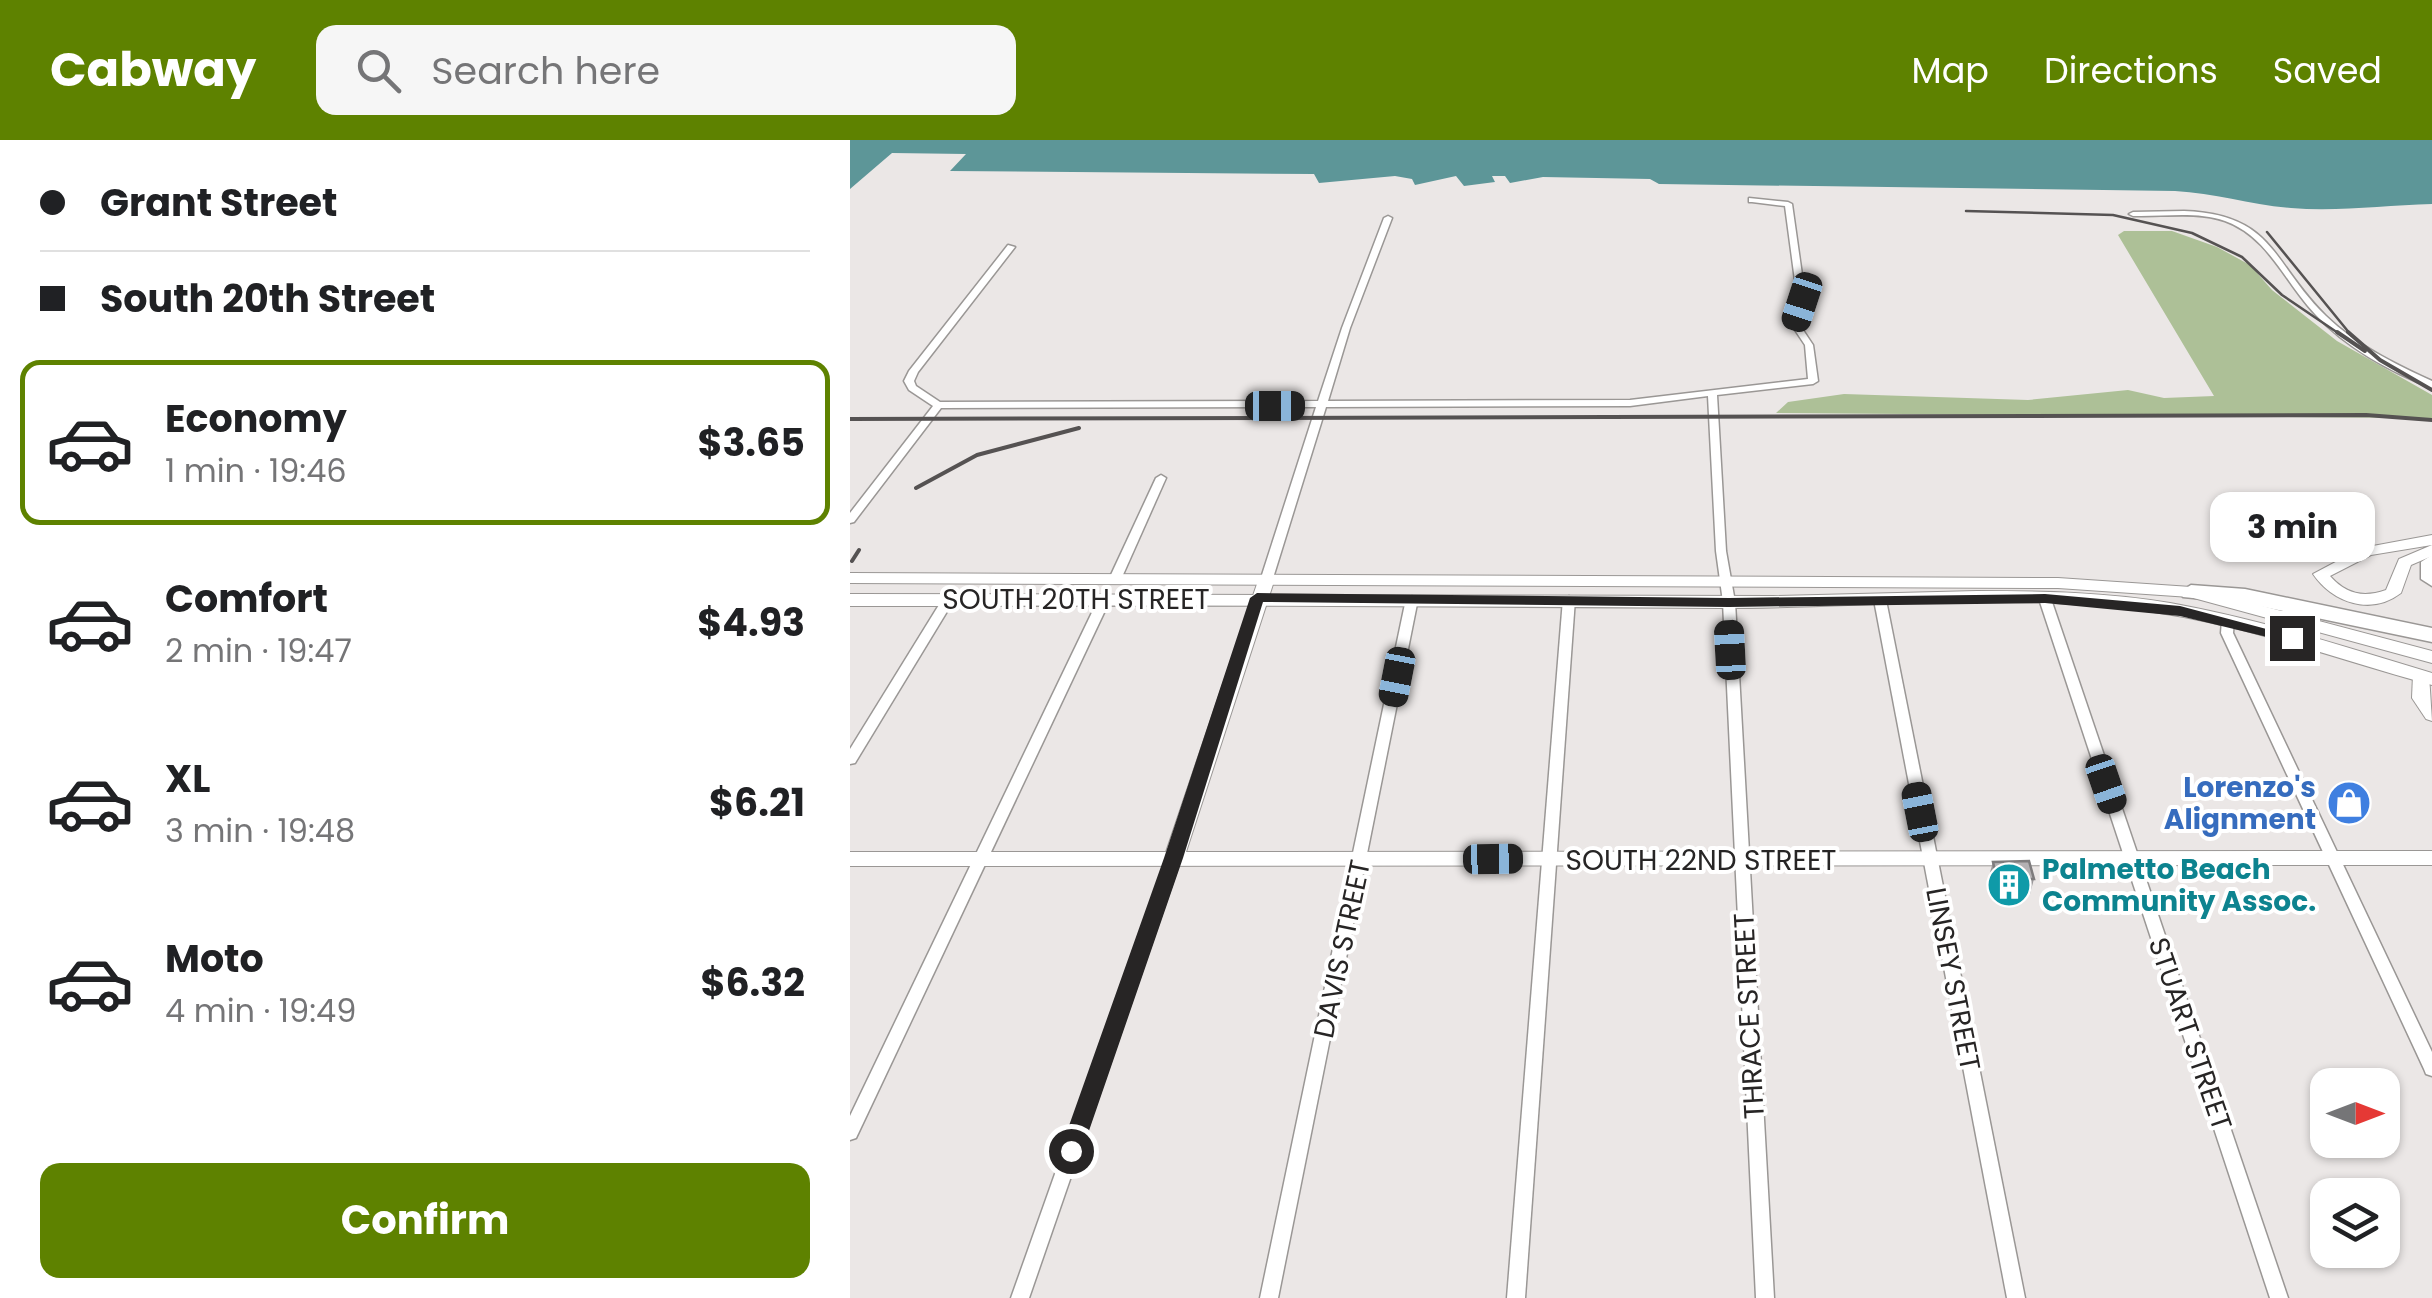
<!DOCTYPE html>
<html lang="en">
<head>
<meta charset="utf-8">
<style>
  body { margin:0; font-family:Poppins,sans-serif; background:#f6f6f6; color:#202124; height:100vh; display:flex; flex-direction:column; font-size:38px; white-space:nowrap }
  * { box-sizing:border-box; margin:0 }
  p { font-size:32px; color:#757577 }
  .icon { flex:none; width:55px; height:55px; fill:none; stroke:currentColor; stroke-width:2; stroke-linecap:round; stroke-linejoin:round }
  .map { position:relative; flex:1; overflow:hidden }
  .panel { display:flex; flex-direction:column; background:#fff; width:850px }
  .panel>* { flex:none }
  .banner { display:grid; align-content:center; height:220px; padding:0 40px; background:#fff }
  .needle { width:65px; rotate:90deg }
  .controls { position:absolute; left:1460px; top:928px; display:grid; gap:20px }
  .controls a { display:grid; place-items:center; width:90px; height:90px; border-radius:20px; background:#fff; box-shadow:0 2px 8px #0004; font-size:50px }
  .end { position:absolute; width:45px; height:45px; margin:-22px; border:12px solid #272525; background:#fff; box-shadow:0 0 0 5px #fff }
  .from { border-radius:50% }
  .bubble { position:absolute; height:70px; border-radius:20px; background:#fff; box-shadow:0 2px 8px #0004; font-size:32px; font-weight:700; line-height:70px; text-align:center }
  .car { position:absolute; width:30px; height:60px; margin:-30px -15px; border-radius:12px; box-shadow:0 0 8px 2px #0007; background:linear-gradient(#222 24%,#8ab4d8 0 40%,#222 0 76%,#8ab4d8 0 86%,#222 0) }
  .banner b { display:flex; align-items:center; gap:35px; height:95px; font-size:38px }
  .banner b+b { border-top:2px solid #e0e0e0 }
  .banner i { width:25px; height:25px; background:#202124 }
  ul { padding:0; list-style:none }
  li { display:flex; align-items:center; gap:30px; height:165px; margin:0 20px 15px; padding:0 20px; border:5px solid transparent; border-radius:20px }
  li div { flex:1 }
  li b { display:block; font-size:38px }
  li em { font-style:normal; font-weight:700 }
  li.current { border-color:#5e8200 }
  li>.icon { width:90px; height:90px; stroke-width:1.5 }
  .action { display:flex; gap:20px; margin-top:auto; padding:20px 40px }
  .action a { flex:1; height:115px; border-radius:20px; background:#5e8200; color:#fff; font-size:40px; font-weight:700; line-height:115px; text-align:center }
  header { display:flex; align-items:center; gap:60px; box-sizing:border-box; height:140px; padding:0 50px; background:#5e8200; color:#fff }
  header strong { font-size:48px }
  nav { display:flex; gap:55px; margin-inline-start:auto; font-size:35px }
  .search { width:700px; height:90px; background:#f6f6f6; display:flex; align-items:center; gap:25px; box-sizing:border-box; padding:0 35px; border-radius:20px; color:#757577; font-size:38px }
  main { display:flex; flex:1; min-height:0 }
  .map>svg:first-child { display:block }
</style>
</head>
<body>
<header>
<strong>Cabway</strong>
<div class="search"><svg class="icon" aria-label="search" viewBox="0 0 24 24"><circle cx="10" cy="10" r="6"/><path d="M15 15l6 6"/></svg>Search here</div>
<nav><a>Map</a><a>Directions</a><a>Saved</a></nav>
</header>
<main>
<section class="panel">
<div class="banner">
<b><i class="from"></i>Grant Street</b>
<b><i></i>South 20th Street</b>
</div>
<ul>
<li class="current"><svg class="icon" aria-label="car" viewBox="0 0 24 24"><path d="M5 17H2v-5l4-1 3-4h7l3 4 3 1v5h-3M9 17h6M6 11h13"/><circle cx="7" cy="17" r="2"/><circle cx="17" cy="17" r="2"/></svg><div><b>Economy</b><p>1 min · 19:46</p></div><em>$3.65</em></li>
<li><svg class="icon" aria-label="car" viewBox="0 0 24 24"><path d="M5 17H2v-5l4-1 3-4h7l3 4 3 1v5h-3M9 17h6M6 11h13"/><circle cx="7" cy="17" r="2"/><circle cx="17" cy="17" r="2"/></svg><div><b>Comfort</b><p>2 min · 19:47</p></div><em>$4.93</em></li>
<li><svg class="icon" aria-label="car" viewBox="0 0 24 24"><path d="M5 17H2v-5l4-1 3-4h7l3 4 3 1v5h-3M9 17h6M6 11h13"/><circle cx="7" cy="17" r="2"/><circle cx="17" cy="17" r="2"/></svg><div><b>XL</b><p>3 min · 19:48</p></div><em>$6.21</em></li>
<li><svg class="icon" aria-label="car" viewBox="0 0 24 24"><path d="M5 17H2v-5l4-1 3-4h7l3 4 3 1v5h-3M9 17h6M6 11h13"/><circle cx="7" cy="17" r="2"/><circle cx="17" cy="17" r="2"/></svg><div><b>Moto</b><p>4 min · 19:49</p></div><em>$6.32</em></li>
</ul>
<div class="action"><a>Confirm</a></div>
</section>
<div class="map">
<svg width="1582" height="1158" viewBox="0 0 1582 1158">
  <rect width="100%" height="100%" fill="#ebe7e6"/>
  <!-- forest -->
  <polygon fill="#adc097" points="1274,91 1322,91 1367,107 1400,125 1422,150 1487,201 1582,255 1582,278 926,273 938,262 994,254 1178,260 1278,250 1314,258 1364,256 1268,95"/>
  <!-- water -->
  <path fill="#5d9698" d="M0,0h1582v64c-47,1 -94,8 -141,4 -40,-3 -76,-15 -116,-17l-516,-7 -9,-5 -107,-2 -33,6 -5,-7h-13l3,6 -31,4 -8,-10 -41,9 -3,-6 -17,-3 -76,7 -5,-9 -364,-3 16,-17 -74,-1 -42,36z"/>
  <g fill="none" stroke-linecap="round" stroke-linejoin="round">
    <defs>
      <g id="minor">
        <polygon points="899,58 938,62 942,64 956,163 949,184 963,205 968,241 963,244 867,255 876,411 885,462 924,1158 906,1158 873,462 866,411 858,256 780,266 476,267 423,438 417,441 411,438 466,267 91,268 4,382 0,383 0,373 83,266 59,250 54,241 59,231 158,105 165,107 68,232 64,241 66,246 90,262 468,261 492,188 534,78 538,76 542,78 500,188 478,261 780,260 958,239 955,205 941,184 948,163 935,66 902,62 899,62"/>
        <path d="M1334,71c91,3 88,53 142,105 30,29 69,48 106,65v7c-41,-16 -87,-41 -117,-74 -29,-30 -47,-78 -90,-93 -29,-10 -62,-4 -92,-5l-4,-2 4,-2z"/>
        <polygon points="311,335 316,338 272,437 266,440 262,439 260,437 306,338"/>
        <polygon points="562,456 568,459 428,1158 410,1158 556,459"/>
        <polygon points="719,456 725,459 675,1158 657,1158 713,459"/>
        <polygon points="1195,456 1201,459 1438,1158 1420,1158 1189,459"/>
        <polygon points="98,457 104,460 5,623 0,624 0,609 92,460"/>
        <polygon points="254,457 260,460 6,998 0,1000 0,976 248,460"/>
        <polygon points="1030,457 1036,460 1175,1158 1157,1158 1024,460"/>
        <polygon points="1378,476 1384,480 1383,493 1582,912 1582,936 1576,934 1574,929 1371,493 1372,480"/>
        <polygon points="324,713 329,714 331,718 179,1158 161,1158 317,718 319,714"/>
      </g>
      <g id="tertiary">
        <path d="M1582,395v10l-61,10 -41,21c16,18 33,22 56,14l13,-31 33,-14v11l-21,9 -10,28c-30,23 -68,10 -88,-19l49,-26z"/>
        <polygon points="417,433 425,438 336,712 1582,711 1582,725 0,726 0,712 316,712 409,438"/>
        <polygon points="1571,530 1579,535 1582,581 1576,579 1562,558 1563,535"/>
      </g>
      <g id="primary">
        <polygon points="0,433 1208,438 1341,447 1582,511 1582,523 1340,457 1208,448 0,443"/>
        <path d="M1127,451c65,0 129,1 193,12 89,16 176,44 262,70v12c-100,-27 -198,-65 -302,-76 -135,-16 -272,-1 -408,-1 -291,-2 -581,-3 -872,-2v-12l923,2z"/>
      </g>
      <g id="motorway">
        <polygon points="1582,415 1582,446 1571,439 1571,422"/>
        <polygon points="1341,445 1395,449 1582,488 1582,502 1395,463 1333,457 1330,452"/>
      </g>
    </defs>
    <!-- minor casing -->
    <use href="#minor" stroke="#9a9795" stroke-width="3"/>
    <!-- tertiary casing -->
    <use href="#tertiary" stroke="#9a9795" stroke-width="2"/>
    <!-- primary casing -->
    <use href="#primary" stroke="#9a9795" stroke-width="2"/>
    <!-- motorway casing -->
    <use href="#motorway" stroke="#9a9795" stroke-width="3"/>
    <!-- minor -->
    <use href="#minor" fill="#fff" fill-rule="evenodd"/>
    <!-- tertiary -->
    <use href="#tertiary" fill="#fff" fill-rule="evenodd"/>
    <!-- primary -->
    <use href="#primary" fill="#fff" fill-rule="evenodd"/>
    <!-- motorway -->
    <use href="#motorway" fill="#fff" fill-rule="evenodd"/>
    <!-- rail-far1 -->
    <g stroke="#555252" stroke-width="2.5">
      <polyline points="1116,71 1263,75 1342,93 1392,117 1432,155 1491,195"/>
      <polyline points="1417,92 1501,195"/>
    </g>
    <!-- rail -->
    <g stroke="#555252" stroke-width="4">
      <polyline points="1487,192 1515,211"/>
      <polyline points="1498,192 1530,220 1582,250"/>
      <polyline points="0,279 1516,275 1582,280"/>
      <polyline points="66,348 127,315 229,288"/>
      <polyline points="2,421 9,410"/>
    </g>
  </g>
  <!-- wall -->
  <polygon fill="#9b989a" points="1143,722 1184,739 1180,754 1143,754 1139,736"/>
  <!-- building -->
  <polygon fill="#b4b1b3" stroke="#7e7c7d" stroke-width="2.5" points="1179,721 1184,739 1147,739 1143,722"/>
  <!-- route -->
  <polygon fill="#272525" points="407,453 879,458 1195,454 1330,466 1450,498 1442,503 1330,476 1195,463 879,467 413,462 333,718 232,1011 221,1021 210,1011 314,718 400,458"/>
  <!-- icons -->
  <defs>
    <symbol id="shop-disc" viewBox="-11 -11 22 22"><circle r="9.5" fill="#3f7fe0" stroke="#fff"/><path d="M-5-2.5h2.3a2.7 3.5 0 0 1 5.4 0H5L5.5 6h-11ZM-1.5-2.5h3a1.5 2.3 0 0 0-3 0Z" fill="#fff"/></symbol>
    <symbol id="building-disc" viewBox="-11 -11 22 22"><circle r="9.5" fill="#0f9aa8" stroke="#fff"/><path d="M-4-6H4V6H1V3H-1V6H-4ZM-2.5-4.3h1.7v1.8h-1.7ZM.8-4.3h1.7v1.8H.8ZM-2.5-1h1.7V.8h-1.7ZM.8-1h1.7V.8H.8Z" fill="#fff"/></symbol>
  </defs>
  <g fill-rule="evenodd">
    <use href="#shop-disc" x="1474" y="638" width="50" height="50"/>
    <use href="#building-disc" x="1134" y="720" width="50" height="50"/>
  </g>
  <g text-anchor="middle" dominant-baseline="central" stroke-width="8" stroke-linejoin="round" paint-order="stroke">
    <!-- street labels -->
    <g font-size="28" fill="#272525" stroke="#fff">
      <text x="226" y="459">SOUTH 20TH STREET</text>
      <text x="851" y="720">SOUTH 22ND STREET</text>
      <text transform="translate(492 809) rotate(-78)">DAVIS STREET</text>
      <text transform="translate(1103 839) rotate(79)">LINSEY STREET</text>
      <text transform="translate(899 876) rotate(-93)">THRACE STREET</text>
      <text transform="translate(1340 894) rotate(71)">STUART STREET</text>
    </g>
    <!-- shop labels -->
    <g font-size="28" font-weight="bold" fill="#366cbe" stroke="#fff" text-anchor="end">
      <text x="1466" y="647">Lorenzo's<tspan x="1466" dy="32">Alignment</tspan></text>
    </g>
    <!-- culture labels -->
    <g font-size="28" font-weight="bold" fill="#0d838f" stroke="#fff" text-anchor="start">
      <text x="1192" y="729">Palmetto Beach<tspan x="1192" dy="32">Community Assoc.</tspan></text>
    </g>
  </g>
</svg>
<div class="controls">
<a><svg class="needle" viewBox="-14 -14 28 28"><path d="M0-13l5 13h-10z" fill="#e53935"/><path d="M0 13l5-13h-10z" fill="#757577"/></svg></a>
<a><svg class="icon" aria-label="layers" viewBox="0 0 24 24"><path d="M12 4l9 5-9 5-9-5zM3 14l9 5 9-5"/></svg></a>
</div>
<i class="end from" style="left:221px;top:1011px"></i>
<i class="end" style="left:1442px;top:498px"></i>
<div class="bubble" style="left:1360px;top:352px;width:165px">3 min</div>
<i class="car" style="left:952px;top:162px;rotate:198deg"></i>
<i class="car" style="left:425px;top:266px;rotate:90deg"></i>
<i class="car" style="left:880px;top:510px;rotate:357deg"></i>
<i class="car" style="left:547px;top:537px;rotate:191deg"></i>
<i class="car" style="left:1256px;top:644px;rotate:161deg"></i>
<i class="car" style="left:1070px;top:672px;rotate:349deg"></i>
<i class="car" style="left:643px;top:719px;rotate:89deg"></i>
</div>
</main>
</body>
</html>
